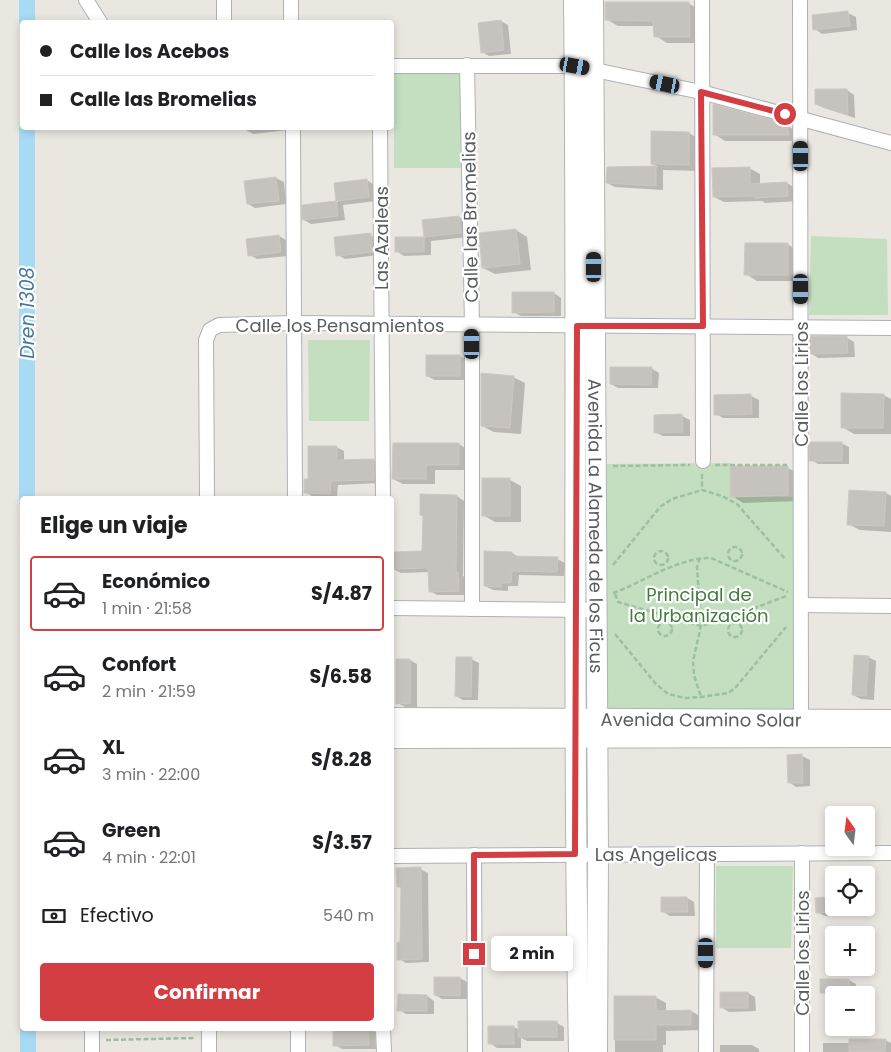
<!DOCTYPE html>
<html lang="es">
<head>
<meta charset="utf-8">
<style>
  body { margin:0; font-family:Poppins,sans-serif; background:#f6f6f6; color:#202124; height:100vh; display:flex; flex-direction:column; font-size:19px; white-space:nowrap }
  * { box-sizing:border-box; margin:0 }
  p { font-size:16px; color:#757577 }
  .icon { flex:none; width:28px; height:28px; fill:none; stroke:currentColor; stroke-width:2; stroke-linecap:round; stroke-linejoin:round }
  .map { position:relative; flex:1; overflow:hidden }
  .sheet { position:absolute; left:20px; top:496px; width:374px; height:535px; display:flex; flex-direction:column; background:#fff; border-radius:5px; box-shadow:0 2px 8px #0003 }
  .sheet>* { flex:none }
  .hud { position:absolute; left:20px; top:20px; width:374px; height:110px; border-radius:5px; box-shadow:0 2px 8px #0003; display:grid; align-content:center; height:110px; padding:0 20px; background:#fff }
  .needle { width:32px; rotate:346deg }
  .fabs { position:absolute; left:825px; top:806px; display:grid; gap:10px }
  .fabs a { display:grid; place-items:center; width:50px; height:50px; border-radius:5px; background:#fff; box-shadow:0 2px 8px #0003; font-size:25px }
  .end { position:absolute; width:22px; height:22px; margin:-11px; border:6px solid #d33e43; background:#fff; box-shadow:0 0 0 2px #fff }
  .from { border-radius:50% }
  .bubble { position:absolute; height:35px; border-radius:5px; background:#fff; box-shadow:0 2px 8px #0003; font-size:16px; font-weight:700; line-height:35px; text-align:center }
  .car { position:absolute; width:15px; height:30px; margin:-15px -8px; border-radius:6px; box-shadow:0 0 4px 1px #0007; background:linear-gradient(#222 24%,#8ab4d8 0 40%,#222 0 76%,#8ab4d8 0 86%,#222 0) }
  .hud b { display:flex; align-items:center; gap:18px; height:48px; font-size:19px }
  .hud b+b { border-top:1px solid #e0e0e0 }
  .hud i { width:12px; height:12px; background:#202124 }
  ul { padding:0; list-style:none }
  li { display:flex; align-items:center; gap:15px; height:75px; margin:0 10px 8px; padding:0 10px; border:2px solid transparent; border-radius:5px }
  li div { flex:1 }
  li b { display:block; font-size:19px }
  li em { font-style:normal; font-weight:700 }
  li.on { border-color:#d33e43 }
  li>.icon { width:45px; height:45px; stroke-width:1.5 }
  h2 { padding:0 20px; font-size:22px; line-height:60px }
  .pay { display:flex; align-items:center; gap:12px; height:55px; padding:0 20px; font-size:19px }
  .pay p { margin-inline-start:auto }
  .primary-button { display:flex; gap:10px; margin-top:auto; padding:10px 20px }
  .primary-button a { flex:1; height:58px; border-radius:5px; background:#d33e43; color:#fff; font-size:20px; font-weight:700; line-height:58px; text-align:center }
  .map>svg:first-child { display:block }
</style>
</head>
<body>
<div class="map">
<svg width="891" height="1052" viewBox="0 0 891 1052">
  <rect width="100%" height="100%" fill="#eae7e1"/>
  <!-- green -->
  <g fill="#c3dfc0">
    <polygon points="394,74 460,74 461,168 394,168"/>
    <polygon points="811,236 887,239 888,315 809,315"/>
    <polygon points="308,340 370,340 369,421 309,421"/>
    <polygon points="730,463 731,497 794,497 795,711 604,711 605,464"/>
    <polygon points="716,866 793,866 791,948 716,948"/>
  </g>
  <!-- shadow -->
  <g fill="#0003">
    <polygon points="688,3 700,10 701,43 667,43 656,36 655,26 618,26 606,19"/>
    <polygon points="848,13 856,17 857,30 822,34 815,29"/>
    <polygon points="501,21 508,25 511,54 489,56 482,52"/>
    <polygon points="847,90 854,95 855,118 824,108 816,104"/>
    <polygon points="786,125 798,132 800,141 725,141 714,134"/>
    <polygon points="245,128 286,128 287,130 253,134 246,130"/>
    <polygon points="689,133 700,140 700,171 663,170 663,190 615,187 607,183 608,169 658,167 652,164"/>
    <polygon points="749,168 760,174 760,185 787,183 797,189 798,201 765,203 762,201 724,202 714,197"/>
    <polygon points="276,178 284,182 286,204 255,208 248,204 245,182"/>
    <polygon points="367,180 374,185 376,201 343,205 345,220 311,224 304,220 303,206 338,202 336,184"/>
    <polygon points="459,217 467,221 468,237 431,241 431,255 404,256 396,251 396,238 425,238 423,221"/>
    <polygon points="516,230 527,237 531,270 495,274 483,268"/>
    <polygon points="370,235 378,239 379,255 345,259 338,255"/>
    <polygon points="279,236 286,240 288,256 257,259 250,255"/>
    <polygon points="787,244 799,251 799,281 757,281 746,274"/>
    <polygon points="554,293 561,298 561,316 521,316 513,312"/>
    <polygon points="847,338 854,342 855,357 818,358 811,353"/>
    <polygon points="460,356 467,360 467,380 435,380 427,376"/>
    <polygon points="651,368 659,373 658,388 618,388 611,384"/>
    <polygon points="513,377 525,383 521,434 494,432 482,426"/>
    <polygon points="883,395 891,399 891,434 854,434 842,427"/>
    <polygon points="715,396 751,396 759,400 759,418 723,418 716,414"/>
    <polygon points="655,416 682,416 690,420 690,436 663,436 655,432"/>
    <polygon points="841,443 849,447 849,464 818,464 811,460"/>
    <polygon points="459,444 468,450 469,470 435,470 435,484 403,484 393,479"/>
    <polygon points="336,447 344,451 344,461 374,460 381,465 380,483 338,485 337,497 312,496 305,492 309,481"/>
    <polygon points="788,468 799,474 800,501 743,503 732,496"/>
    <polygon points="510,480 521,486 521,522 495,522 483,515"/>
    <polygon points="886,493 891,496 891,532 860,530 848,524"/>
    <polygon points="457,496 464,501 463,576 466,578 466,595 437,595 430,591 430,572 401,573 393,569 423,552"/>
    <polygon points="512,553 519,557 557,559 565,563 564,576 519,575 518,586 508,586 508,591 493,590 485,586"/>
    <polygon points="868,657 876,661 874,700 861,699 853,695"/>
    <polygon points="471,659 479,663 478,700 463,700 456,696"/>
    <polygon points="410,660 417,664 417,707 405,707 397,703"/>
    <polygon points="788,756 802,756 810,760 810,786 796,787 789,782"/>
    <polygon points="420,869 428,873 429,962 406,963 399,959 402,944 403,889 398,886"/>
    <polygon points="687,898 694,902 695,916 670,916 662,911"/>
    <polygon points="834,908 854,908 855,914 825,916 817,912"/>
    <polygon points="460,978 467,982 467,999 442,999 435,995"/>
    <polygon points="849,980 856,984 856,995 829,996 821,992"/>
    <polygon points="748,993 755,997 756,1011 729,1012 721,1007"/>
    <polygon points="427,996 434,1001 434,1014 406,1014 399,1010"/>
    <polygon points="655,997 666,1003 666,1012 691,1011 702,1017 702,1030 666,1031 666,1045 663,1045 663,1052 615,1052 615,998"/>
    <polygon points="557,1023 564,1027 564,1041 527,1041 521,1038 521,1048 497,1048 490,1043 490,1027 514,1027 519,1030"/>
    <polygon points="334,1029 369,1029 375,1032 376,1049 342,1049 335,1045"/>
    <polygon points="885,1040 891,1043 891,1052 823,1052 823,1043 850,1043"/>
    <polygon points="720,1045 752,1045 759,1049 759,1052 720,1052"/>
  </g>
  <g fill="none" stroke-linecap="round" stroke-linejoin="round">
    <!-- canal -->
    <g stroke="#a7dbf4" stroke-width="16">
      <polyline points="27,22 27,0"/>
      <polyline points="27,499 27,128"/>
      <polyline points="28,1029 28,1052"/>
    </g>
  </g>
  <!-- building -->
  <g fill="#c6c2bd" stroke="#cec8c0">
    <polygon points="605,2 689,2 690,37 654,37 653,21 605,20"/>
    <polygon points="848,11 850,26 813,30 812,15"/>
    <polygon points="501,20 504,50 481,53 478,23"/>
    <polygon points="815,89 847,89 848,115 815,104"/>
    <polygon points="713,104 787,124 789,135 713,135"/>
    <polygon points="651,131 689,132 689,165 651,164"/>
    <polygon points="656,166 656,186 606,183 607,167"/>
    <polygon points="750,167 750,184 787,182 788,196 754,198 753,196 713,197 712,168"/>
    <polygon points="276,177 279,201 247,204 244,181"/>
    <polygon points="367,179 369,197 336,201 334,183"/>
    <polygon points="336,201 338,216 302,220 302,205"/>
    <polygon points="459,216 461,233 424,237 422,220"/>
    <polygon points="516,229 520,264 482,268 479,233"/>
    <polygon points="371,233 372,252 336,256 334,237"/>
    <polygon points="279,235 281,252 248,256 246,239"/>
    <rect x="395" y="237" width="29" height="15"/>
    <polygon points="745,243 788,243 788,275 744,275"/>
    <polygon points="512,292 554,292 554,312 512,313"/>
    <polygon points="809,336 847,336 848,353 810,354"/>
    <rect x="426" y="355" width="34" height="21"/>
    <polygon points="610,367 652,367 651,385 610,384"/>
    <polygon points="481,373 514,376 510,428 481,426"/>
    <polygon points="841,393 884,394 883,428 841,428"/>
    <polygon points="751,394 752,414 714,415 714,395"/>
    <polygon points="682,414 683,432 654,433 654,415"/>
    <rect x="809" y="442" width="33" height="19"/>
    <polygon points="393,443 459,443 459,465 426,465 426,479 392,479"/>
    <polygon points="308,446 337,446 337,460 374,459 374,480 331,481 330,494 304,493 304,479 308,479"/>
    <polygon points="730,466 788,466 788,495 730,497"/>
    <rect x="482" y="478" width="28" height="38"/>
    <polygon points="849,490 886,492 884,526 847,525"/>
    <polygon points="420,494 457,495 456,572 458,572 459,591 429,592 428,568 392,569 392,552 422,551 423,516 420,515"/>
    <polygon points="484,551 512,552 512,556 558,557 557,572 512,571 511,583 501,583 501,587 484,586"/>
    <polygon points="854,655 869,656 866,696 852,695"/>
    <polygon points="456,657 472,657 471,697 455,696"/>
    <polygon points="396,659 410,659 410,703 396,704"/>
    <polygon points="802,754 803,783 788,783 787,755"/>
    <polygon points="421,867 422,959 397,960 397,943 400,942 401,887 397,887 396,868"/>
    <polygon points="661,897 687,897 688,912 661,912"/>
    <polygon points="834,897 834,912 816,913 815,898"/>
    <polygon points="434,977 460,977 460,996 434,995"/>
    <polygon points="820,979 849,979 849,992 820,993"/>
    <rect x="720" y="992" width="28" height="16"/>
    <polygon points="398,994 427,995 427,1011 397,1011"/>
    <polygon points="614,996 656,996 656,1011 691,1010 691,1025 656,1025 656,1040 614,1040"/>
    <rect x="518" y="1021" width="39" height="16"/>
    <rect x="488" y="1026" width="26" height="18"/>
    <polygon points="333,1029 368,1029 369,1045 333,1046"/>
    <polygon points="849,1039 886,1039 885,1052 849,1052"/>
  </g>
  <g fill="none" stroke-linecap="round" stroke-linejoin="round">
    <defs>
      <g id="street">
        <polyline points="86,0 100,22"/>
        <polyline points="291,0 291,22"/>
        <polyline points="702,0 703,461"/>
        <polyline points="800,0 801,727"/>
        <polyline points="224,22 224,0"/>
        <polyline points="467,65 472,325 472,609"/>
        <polyline points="391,66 575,66 701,92 891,143"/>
        <polyline points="293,128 295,499"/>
        <polyline points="380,128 383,499"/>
        <polyline points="207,499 206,340 210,330 219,325 295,323 891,328"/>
        <polyline points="801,605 891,606"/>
        <polyline points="391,608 595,610"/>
        <polyline points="474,855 475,1052"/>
        <polyline points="391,856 891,853"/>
        <polyline points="209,1029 209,1052"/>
        <polyline points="298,1029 298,1052"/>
        <polyline points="383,1029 384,1052"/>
        <polyline points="92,1052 92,1029"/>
        <polyline points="706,1052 707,854"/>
        <polyline points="802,1052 802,853"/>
      </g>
      <g id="secondary">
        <path d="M574,0c4,351 -2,701 5,1052"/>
        <path id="s1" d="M593,0l5,854 -1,198"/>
        <path id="s2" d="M391,718l500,2"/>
        <polyline points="391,738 891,737"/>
      </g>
    </defs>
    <!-- street casing -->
    <use href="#street" stroke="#aeb2b5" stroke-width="16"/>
    <!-- secondary casing -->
    <use href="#secondary" stroke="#b0b4b7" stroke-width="22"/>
    <!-- path -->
    <g stroke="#9bc1a2" stroke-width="2.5" stroke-dasharray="5 2.5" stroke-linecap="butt">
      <polyline points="715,465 787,465"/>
      <polyline points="613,466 690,465"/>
      <polyline points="702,474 702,490"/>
      <circle cx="735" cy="554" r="7"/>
      <circle cx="661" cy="558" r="7"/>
      <polyline points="700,558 697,567 701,626 693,661 694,675 701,697"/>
      <polyline points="613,565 660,507 672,499 702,490 722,496 737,504 786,560"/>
      <path d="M613,593c31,-11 63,-35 98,-35l77,34"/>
      <polyline points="615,594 618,602 701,626 731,617 786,596"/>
      <circle cx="665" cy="629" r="7"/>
      <circle cx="735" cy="630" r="7"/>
      <polyline points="615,634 656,684 668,694 685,698 701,697 728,693 736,687 786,627"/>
      <polyline points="106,1040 195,1038"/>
    </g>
    <!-- street -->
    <use href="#street" stroke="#fff" stroke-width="14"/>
    <!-- secondary -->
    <use href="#secondary" stroke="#fff" stroke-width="20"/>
  </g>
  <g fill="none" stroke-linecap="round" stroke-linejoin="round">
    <!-- route -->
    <polyline stroke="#d33e43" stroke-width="6" points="474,954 474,855 575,854 577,326 703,326 701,92 785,114"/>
  </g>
  <g text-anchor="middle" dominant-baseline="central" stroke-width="4.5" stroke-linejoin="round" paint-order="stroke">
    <!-- street labels -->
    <g font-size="18" fill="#595d60" stroke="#fff">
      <text transform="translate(470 217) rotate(-91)">Calle las Bromelias</text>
      <text transform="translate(381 238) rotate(-90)">Las Azaleas</text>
      <text x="340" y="325">Calle los Pensamientos</text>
      <text transform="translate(801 384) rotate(-90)">Calle los Lirios</text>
      <text stroke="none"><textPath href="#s1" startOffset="526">Avenida La Alameda de los Ficus</textPath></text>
      <text stroke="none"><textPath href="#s2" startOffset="310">Avenida Camino Solar</textPath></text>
      <text x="656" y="854">Las Angelicas</text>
      <text transform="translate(802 953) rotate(-90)">Calle los Lirios</text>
    </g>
    <!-- park labels -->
    <g font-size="18" fill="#417b3d" stroke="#fff">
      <text x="699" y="594">Principal de<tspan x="699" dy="21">la Urbanización</tspan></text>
    </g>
    <!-- water labels -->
    <g font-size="19" font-style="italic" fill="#45799b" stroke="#fff">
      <text transform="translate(27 313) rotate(-90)">Dren 1308</text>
    </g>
  </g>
</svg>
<div class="fabs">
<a><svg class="needle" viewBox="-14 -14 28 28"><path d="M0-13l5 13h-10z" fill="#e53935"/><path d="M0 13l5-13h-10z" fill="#757577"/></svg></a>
<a><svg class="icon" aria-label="locate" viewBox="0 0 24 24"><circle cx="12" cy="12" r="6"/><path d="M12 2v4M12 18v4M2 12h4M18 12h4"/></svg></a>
<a>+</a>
<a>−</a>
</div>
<i class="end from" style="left:785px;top:114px"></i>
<i class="end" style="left:474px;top:954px"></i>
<div class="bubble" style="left:491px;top:936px;width:82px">2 min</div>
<i class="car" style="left:575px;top:66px;rotate:100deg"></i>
<i class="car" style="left:665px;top:84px;rotate:282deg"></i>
<i class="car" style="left:801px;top:156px;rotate:0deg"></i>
<i class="car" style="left:594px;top:267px;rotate:0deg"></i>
<i class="car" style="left:801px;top:289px;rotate:180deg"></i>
<i class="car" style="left:472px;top:344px;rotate:0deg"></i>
<i class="car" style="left:706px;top:953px;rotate:180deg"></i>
<div class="hud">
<b><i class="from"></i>Calle los Acebos</b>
<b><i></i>Calle las Bromelias</b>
</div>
<section class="sheet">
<h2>Elige un viaje</h2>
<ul>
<li class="on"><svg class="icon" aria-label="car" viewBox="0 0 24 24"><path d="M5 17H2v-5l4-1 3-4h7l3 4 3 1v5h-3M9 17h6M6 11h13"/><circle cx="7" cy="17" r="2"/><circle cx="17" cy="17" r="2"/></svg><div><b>Económico</b><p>1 min · 21:58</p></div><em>S/4.87</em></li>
<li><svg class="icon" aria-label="car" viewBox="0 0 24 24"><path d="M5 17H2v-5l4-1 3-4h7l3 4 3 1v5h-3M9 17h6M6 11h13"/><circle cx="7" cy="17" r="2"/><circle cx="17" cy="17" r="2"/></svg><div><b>Confort</b><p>2 min · 21:59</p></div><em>S/6.58</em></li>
<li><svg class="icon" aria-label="car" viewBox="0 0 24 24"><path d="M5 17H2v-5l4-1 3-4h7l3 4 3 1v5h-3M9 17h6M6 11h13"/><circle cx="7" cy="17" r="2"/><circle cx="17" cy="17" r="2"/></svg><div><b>XL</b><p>3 min · 22:00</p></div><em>S/8.28</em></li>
<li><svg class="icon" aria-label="car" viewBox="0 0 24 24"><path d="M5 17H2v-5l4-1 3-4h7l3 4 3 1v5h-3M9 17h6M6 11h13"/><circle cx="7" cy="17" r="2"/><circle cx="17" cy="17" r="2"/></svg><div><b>Green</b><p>4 min · 22:01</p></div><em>S/3.57</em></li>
</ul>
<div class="pay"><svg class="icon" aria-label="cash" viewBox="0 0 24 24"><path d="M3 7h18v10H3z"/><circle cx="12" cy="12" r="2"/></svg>Efectivo<p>540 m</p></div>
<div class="primary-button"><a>Confirmar</a></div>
</section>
</div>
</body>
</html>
